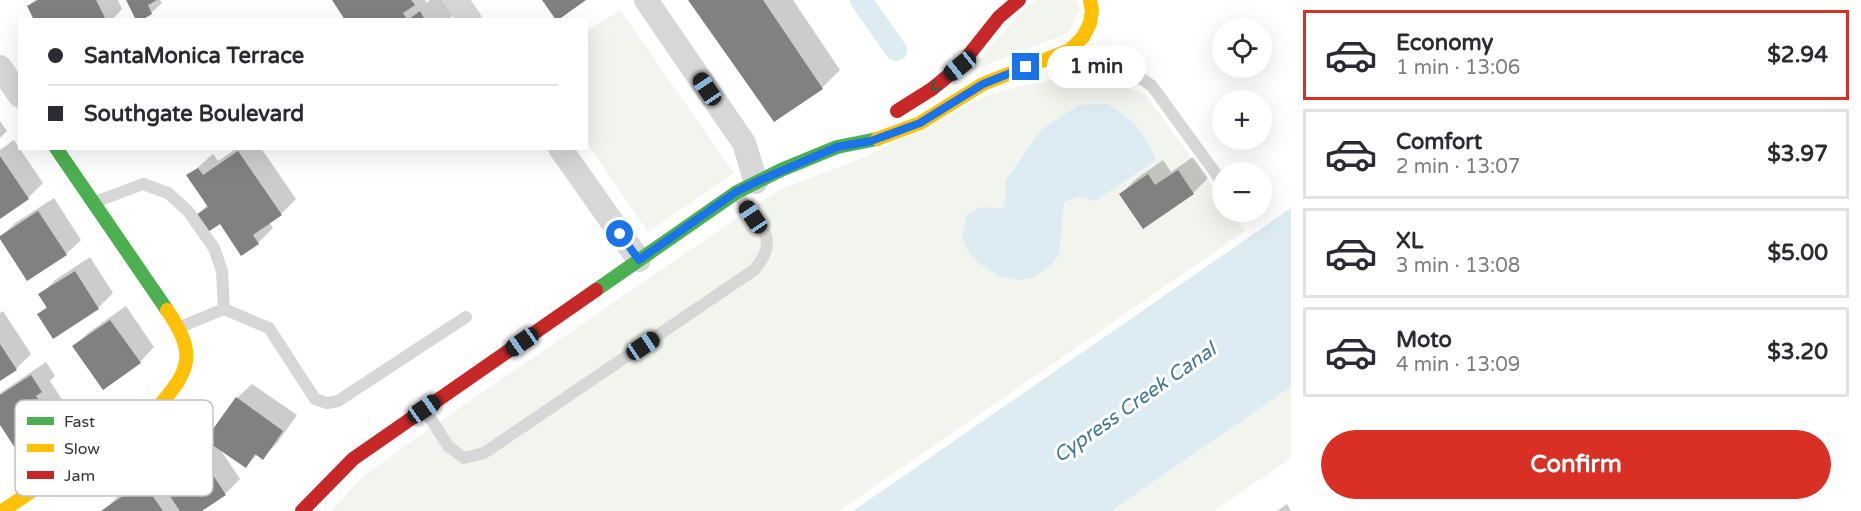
<!DOCTYPE html>
<html lang="en">
<head>
<meta charset="utf-8">
<style>
  body { margin:0; font-family:"Varela Round",sans-serif; background:#f7f7f7; color:#2b2b33; height:100vh; display:flex; flex-direction:column; font-size:22px; white-space:nowrap }
  * { box-sizing:border-box; margin:0 }
  p { font-size:20px; color:#7c7c81 }
  .icon { flex:none; width:33px; height:33px; fill:none; stroke:currentColor; stroke-width:2; stroke-linecap:round; stroke-linejoin:round }
  .map { position:relative; flex:1; overflow:hidden }
  .sheet { display:flex; flex-direction:column; background:#fff; width:570px }
  .sheet>* { flex:none }
  .guide { position:absolute; left:18px; top:18px; width:570px; height:132px; border-radius:0px; box-shadow:0 6px 24px #0002; display:grid; align-content:center; height:132px; padding:0 30px; background:#fff }
  .buttons { position:absolute; left:1212px; top:18px; display:grid; gap:12px }
  .buttons a { display:grid; place-items:center; width:60px; height:60px; border-radius:50%; background:#fff; box-shadow:0 6px 24px #0002; font-size:30px }
  .end { position:absolute; width:27px; height:27px; margin:-14px; border:8px solid #1a73e8; background:#fff; box-shadow:0 0 0 3px #fff }
  .from { border-radius:50% }
  .bubble { position:absolute; height:42px; border-radius:21px; background:#fff; box-shadow:0 6px 24px #0002; font-size:20px; font-weight:800; line-height:42px; text-align:center }
  .car { position:absolute; width:18px; height:36px; margin:-18px -9px; border-radius:8px; box-shadow:0 0 4px 2px #0007; background:linear-gradient(#222 24%,#8ab4d8 0 40%,#222 0 76%,#8ab4d8 0 86%,#222 0) }
  .guide b { display:flex; align-items:center; gap:21px; height:57px; font-size:22px }
  .guide b+b { border-top:2px solid #e1e1e2 }
  .guide i { width:15px; height:15px; background:#2b2b33 }
  ul { padding:10px 0 0; list-style:none }
  li { display:flex; align-items:center; gap:18px; height:90px; margin:0 12px 9px; padding:0 18px; border:3px solid #e1e1e2; border-radius:0px }
  li div { flex:1 }
  li b { display:block; font-size:22px }
  li em { font-style:normal; font-weight:800 }
  li.current { border-color:#d93025 }
  li>.icon { width:54px; height:54px; stroke-width:1.5 }
  .action { display:flex; gap:12px; margin-top:auto; padding:12px 30px }
  .action a { flex:1; height:69px; border-radius:36px; background:#d93025; color:#fff; font-size:24px; font-weight:800; line-height:69px; text-align:center }
  main { display:flex; flex:1; min-height:0 }
  .map>svg:first-child { display:block }
</style>
</head>
<body>
<main>
<div class="map">
<svg width="1291" height="511" viewBox="0 0 1291 511">
  <rect width="100%" height="100%" fill="#fff"/>
  <!-- green -->
  <g fill="#f1f5ed">
    <polygon points="1037,0 1076,0 1080,10 1068,33 967,73 1024,9"/>
    <polygon points="620,10 734,173 648,232 587,143 587,31"/>
    <polygon points="1093,72 1146,95 1222,200 1222,212 1231,212 1245,231 839,511 331,511 363,477 416,438 763,200 784,188 865,157 984,97 1024,85"/>
    <polygon points="1291,387 1291,458 1214,511 1111,511"/>
  </g>
  <!-- water -->
  <g fill="#ddebf3">
    <path d="M1106,104c26,14 39,28 50,56l-61,41 -15,-5 -16,6 -5,53 -8,10 -18,13 -15,2 -19,-4 -19,-12 -11,-11 -7,-17 5,-21 14,-8 22,1 3,-11 -1,-16 37,-52 37,-24z"/>
    <polygon points="1291,208 1291,387 1111,511 853,511"/>
  </g>
  <!-- shadow -->
  <g fill="#0003">
    <polygon points="35,0 118,0 122,9 112,20 35,20 28,6"/>
    <polygon points="128,0 160,0 162,3 151,13"/>
    <polygon points="334,0 425,0 426,3 430,0 443,0 453,15 449,20 347,20"/>
    <polygon points="691,0 793,0 840,70 822,88"/>
    <polygon points="0,121 7,131 0,138"/>
    <polygon points="14,140 43,183 28,198 0,217 0,150"/>
    <polygon points="237,148 261,148 296,199 281,214 269,222 273,228 258,243 242,254 220,222 195,217 208,204 188,176 213,154 218,161"/>
    <polygon points="1193,157 1208,178 1193,193 1121,194 1136,179 1163,160 1171,172"/>
    <polygon points="54,198 81,240 66,254 1,237 15,223"/>
    <polygon points="90,257 113,293 98,308 54,337 39,314 47,306 40,295 55,280"/>
    <polygon points="126,306 154,347 140,362 74,347 89,332"/>
    <polygon points="3,311 31,354 16,369 0,379 0,313"/>
    <polygon points="46,362 55,376 50,381 67,407 52,422 0,423 0,393"/>
    <polygon points="252,384 297,415 277,443 263,458 258,454 246,466 220,449 240,479 225,494 200,511 103,511 118,496 159,468 161,471 172,460 212,433 237,398"/>
    <polygon points="1287,504 1291,511 1277,511"/>
  </g>
  <g fill="none" stroke-linecap="round" stroke-linejoin="round">
    <!-- canal -->
    <polyline stroke="#ddebf3" stroke-width="22" points="861,0 896,50"/>
  </g>
  <!-- building -->
  <g fill="#818181">
    <polygon points="38,0 96,0 106,20 34,20 27,6"/>
    <polygon points="126,0 157,0 148,5 152,14 142,20 136,20"/>
    <polygon points="332,0 411,0 415,5 403,13 407,20 345,20"/>
    <polygon points="542,0 586,0 558,20 556,20"/>
    <polygon points="688,0 763,0 823,89 774,122"/>
    <polygon points="420,11 425,20 408,20"/>
    <polygon points="238,151 282,215 253,235 259,244 241,256 220,224 205,234 193,217 208,207 186,175 198,168 203,175"/>
    <polygon points="0,156 29,199 0,219"/>
    <polygon points="1178,170 1194,194 1143,229 1119,194 1148,174 1155,185"/>
    <polygon points="38,211 67,255 27,281 0,239 0,236"/>
    <polygon points="75,271 99,309 53,339 37,314 47,308 38,294"/>
    <polygon points="110,320 141,363 103,390 72,346"/>
    <polygon points="0,344 17,370 0,381"/>
    <polygon points="31,375 42,392 36,396 53,423 15,448 0,425 0,395"/>
    <polygon points="236,397 283,431 263,460 255,454 246,468 205,440"/>
    <polygon points="195,448 226,495 202,511 180,511 155,474"/>
    <polygon points="143,482 163,511 101,511"/>
  </g>
  <g fill="none" stroke-linecap="round" stroke-linejoin="round">
    <!-- lane -->
    <g stroke="#d7d7d7" stroke-width="12">
      <polyline points="1071,51 1095,63 1138,76 1152,86 1222,182"/>
      <polyline points="95,202 143,184 168,193 188,211 214,248 222,271 224,309"/>
      <polyline points="180,327 224,309 269,328 315,399 327,403 338,401 466,317"/>
      <path d="M425,410l23,36 16,12 20,-5 270,-183c29,-33 3,-46 -16,-75"/>
    </g>
    <!-- street -->
    <g stroke="#d7d7d7" stroke-width="24">
      <polyline points="456,0 470,20"/>
      <polyline points="646,0 744,143 756,182"/>
      <polyline points="0,67 20,96"/>
      <polyline points="560,148 639,260"/>
    </g>
    <!-- fast -->
    <g stroke="#4caf50" stroke-width="14">
      <polyline points="56,148 167,310"/>
      <polyline points="596,290 737,192 781,170 837,147 877,139"/>
    </g>
    <!-- slow -->
    <g stroke="#ffc107" stroke-width="14">
      <polyline points="877,139 920,123 983,84 1070,50 1083,37 1090,23 1092,11 1090,0"/>
      <path d="M2,511l155,-103c34,-38 40,-54 10,-98"/>
    </g>
    <!-- jam -->
    <g stroke="#c62828" stroke-width="14">
      <polyline points="897,111 932,89 960,66 999,17 1019,0"/>
      <polyline points="302,511 353,459 596,290"/>
    </g>
  </g>
  <!-- one-way arrows -->
  <defs><path id="oneway-chevron" d="M-2-3.5L2.5 0L-2 3.5" fill="none" stroke-width="1.6" stroke-linecap="round" stroke-linejoin="round" transform="scale(1.5)"/></defs>
  <use stroke="#3c5e3d" href="#oneway-chevron" transform="translate(935 87) rotate(143)"/>
  <g fill="none" stroke-linecap="round" stroke-linejoin="round">
    <!-- route -->
    <polyline stroke="#1a73e8" stroke-width="8" points="620,234 639,260 736,192 756,182 837,147 871,141 920,123 983,84 1026,67"/>
  </g>
  <g text-anchor="middle" dominant-baseline="central" stroke-width="6" stroke-linejoin="round" paint-order="stroke">
    <!-- water labels -->
    <g font-size="20" font-style="italic" fill="#3f7597" stroke="#fff">
      <text transform="translate(1135 403) rotate(-35)">Cypress Creek Canal</text>
    </g>
  </g>
  <!-- legend -->
  <rect x="15" y="400" width="198" height="96" rx="9" fill="#fff" stroke="#c2c2c2" stroke-width="1.5"/>
  <rect x="27" y="417" width="27" height="8" fill="#4caf50"/>
  <rect x="27" y="444" width="27" height="8" fill="#ffc107"/>
  <rect x="27" y="471" width="27" height="8" fill="#c62828"/>
  <g font-size="16" fill="#333">
    <text x="64" y="427">Fast</text>
    <text x="64" y="454">Slow</text>
    <text x="64" y="481">Jam</text>
  </g>
</svg>
<div class="buttons">
<a><svg class="icon" aria-label="locate" viewBox="0 0 24 24"><circle cx="12" cy="12" r="6"/><path d="M12 2v4M12 18v4M2 12h4M18 12h4"/></svg></a>
<a>+</a>
<a>−</a>
</div>
<i class="end from" style="left:620px;top:234px"></i>
<i class="end" style="left:1026px;top:67px"></i>
<div class="bubble" style="left:1047px;top:46px;width:99px">1 min</div>
<i class="car" style="left:960px;top:66px;rotate:231deg"></i>
<i class="car" style="left:707px;top:89px;rotate:326deg"></i>
<i class="car" style="left:753px;top:217px;rotate:326deg"></i>
<i class="car" style="left:522px;top:342px;rotate:235deg"></i>
<i class="car" style="left:643px;top:346px;rotate:56deg"></i>
<i class="car" style="left:424px;top:409px;rotate:55deg"></i>
<div class="guide">
<b><i class="from"></i>SantaMonica Terrace</b>
<b><i></i>Southgate Boulevard</b>
</div>
</div>
<section class="sheet">
<ul>
<li class="current"><svg class="icon" aria-label="car" viewBox="0 0 24 24"><path d="M5 17H2v-5l4-1 3-4h7l3 4 3 1v5h-3M9 17h6M6 11h13"/><circle cx="7" cy="17" r="2"/><circle cx="17" cy="17" r="2"/></svg><div><b>Economy</b><p>1 min · 13:06</p></div><em>$2.94</em></li>
<li><svg class="icon" aria-label="car" viewBox="0 0 24 24"><path d="M5 17H2v-5l4-1 3-4h7l3 4 3 1v5h-3M9 17h6M6 11h13"/><circle cx="7" cy="17" r="2"/><circle cx="17" cy="17" r="2"/></svg><div><b>Comfort</b><p>2 min · 13:07</p></div><em>$3.97</em></li>
<li><svg class="icon" aria-label="car" viewBox="0 0 24 24"><path d="M5 17H2v-5l4-1 3-4h7l3 4 3 1v5h-3M9 17h6M6 11h13"/><circle cx="7" cy="17" r="2"/><circle cx="17" cy="17" r="2"/></svg><div><b>XL</b><p>3 min · 13:08</p></div><em>$5.00</em></li>
<li><svg class="icon" aria-label="car" viewBox="0 0 24 24"><path d="M5 17H2v-5l4-1 3-4h7l3 4 3 1v5h-3M9 17h6M6 11h13"/><circle cx="7" cy="17" r="2"/><circle cx="17" cy="17" r="2"/></svg><div><b>Moto</b><p>4 min · 13:09</p></div><em>$3.20</em></li>
</ul>
<div class="action"><a>Confirm</a></div>
</section>
</main>
</body>
</html>
